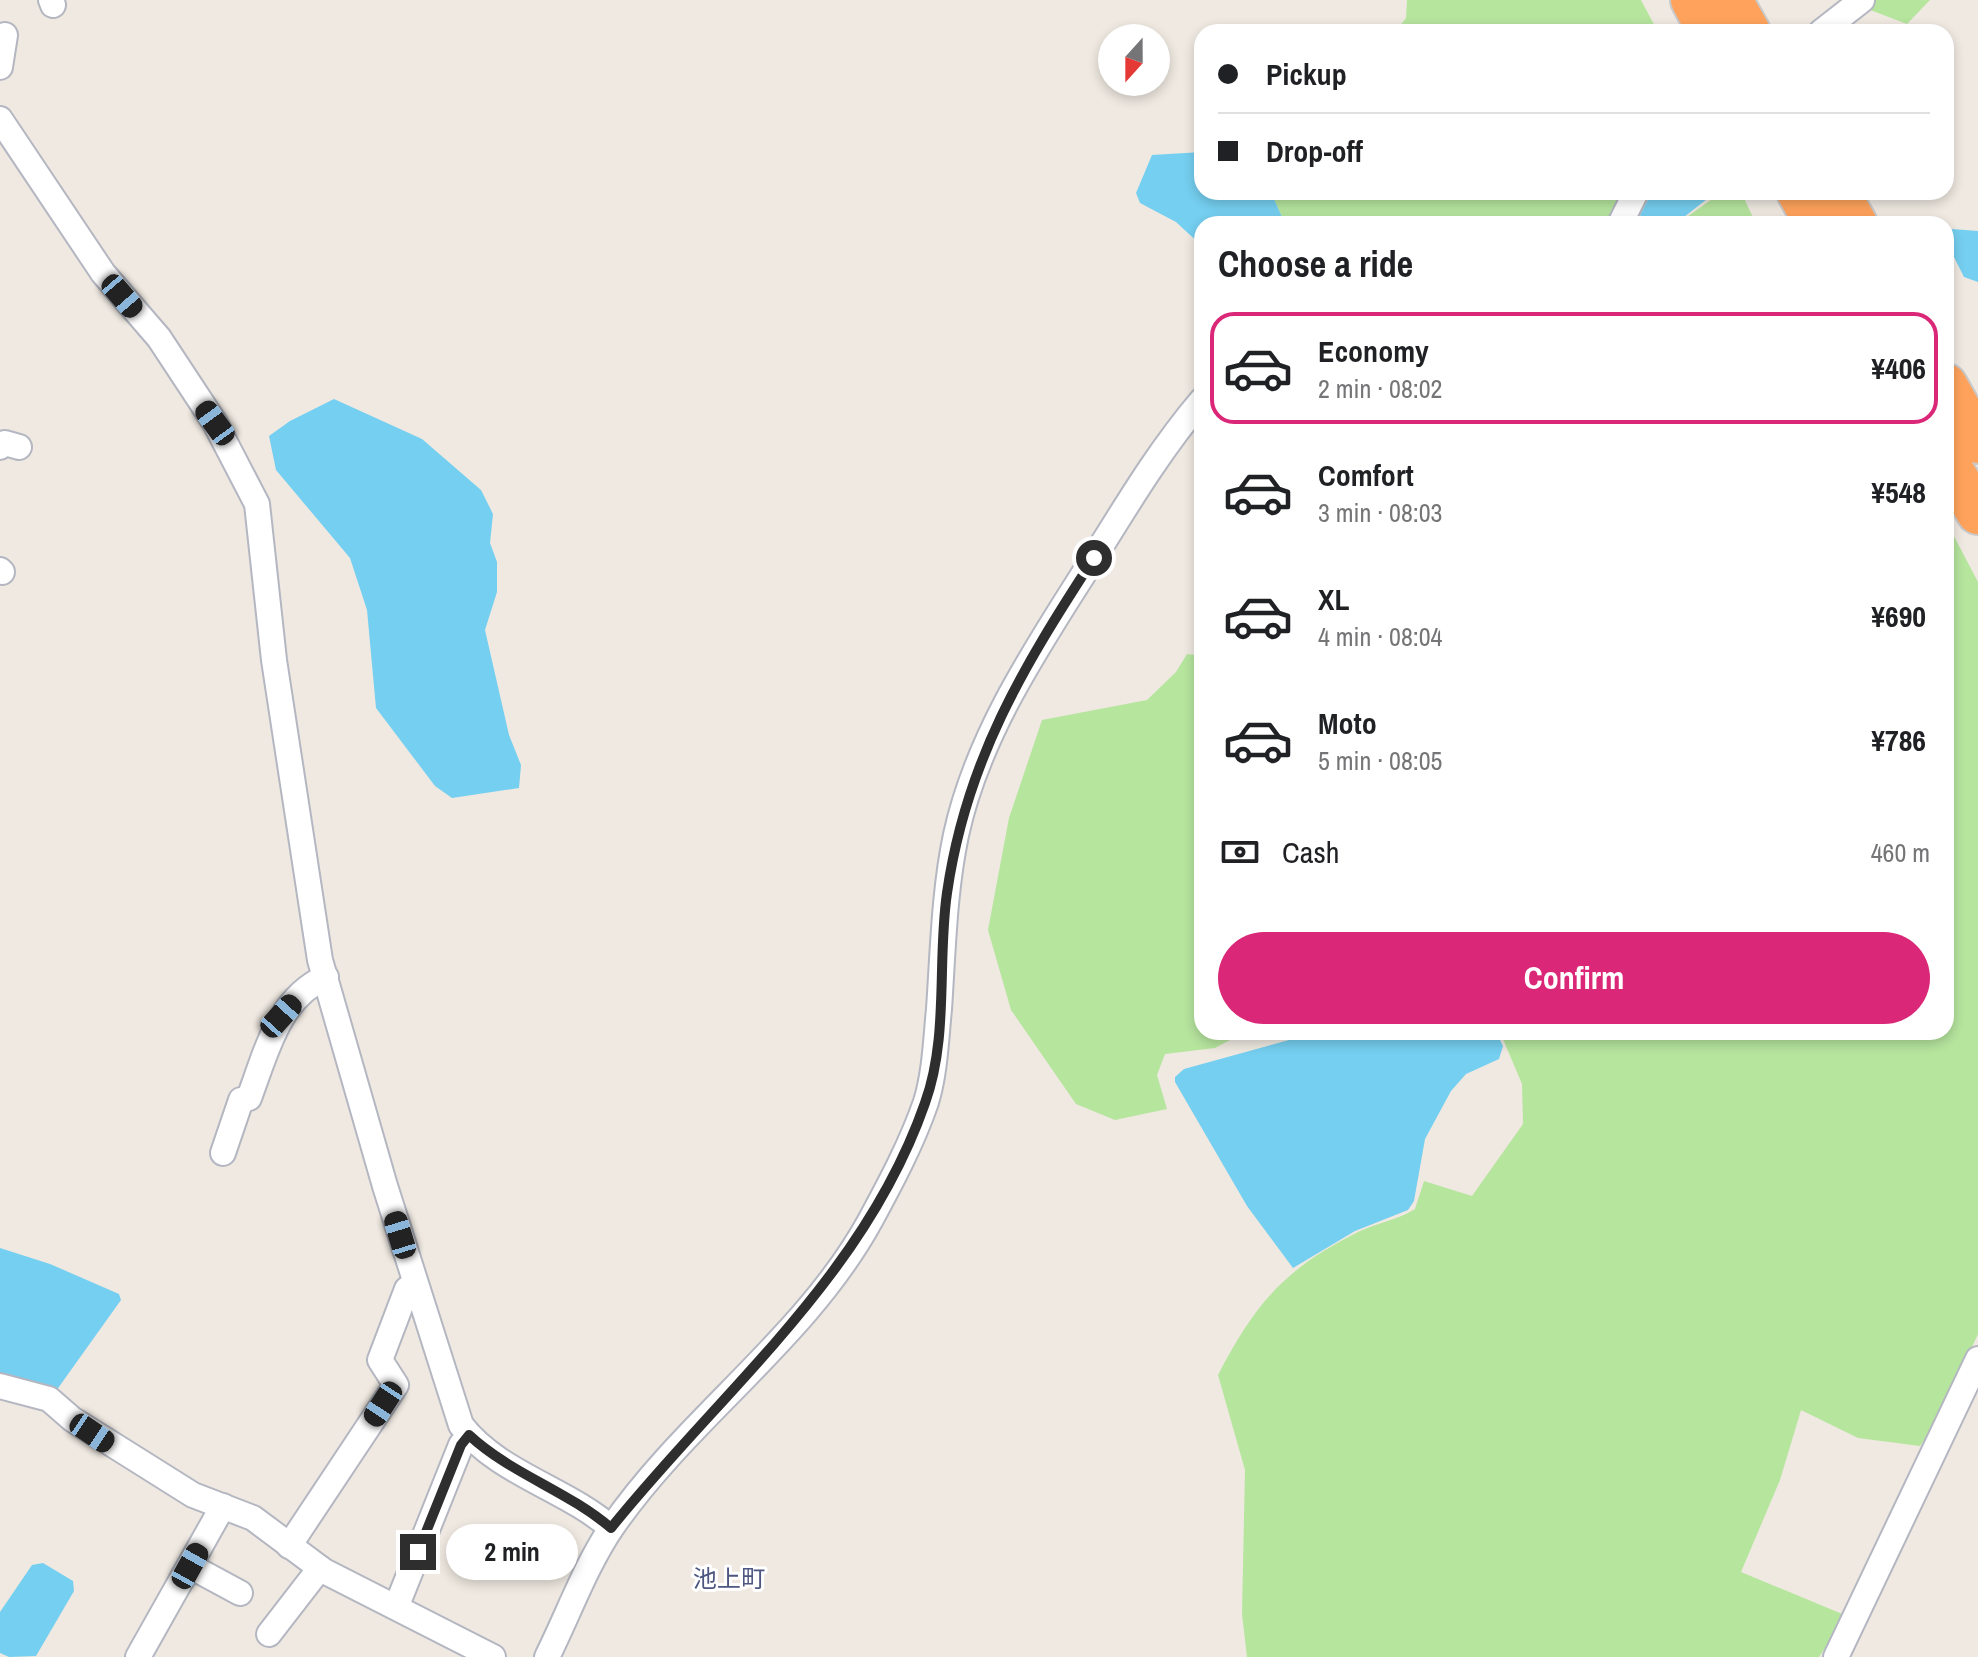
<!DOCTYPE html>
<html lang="en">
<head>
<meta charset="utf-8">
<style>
  body { margin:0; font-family:"Archivo Narrow","Noto Sans JP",sans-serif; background:#f2f2f2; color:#202124; height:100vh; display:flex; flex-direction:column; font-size:30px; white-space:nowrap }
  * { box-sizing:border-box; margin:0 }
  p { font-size:26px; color:#757577 }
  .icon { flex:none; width:44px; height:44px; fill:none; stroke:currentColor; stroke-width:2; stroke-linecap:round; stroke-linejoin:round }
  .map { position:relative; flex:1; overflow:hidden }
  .sheet { position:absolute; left:1194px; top:216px; width:760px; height:824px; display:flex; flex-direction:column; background:#fff; border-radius:24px; box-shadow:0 4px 12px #0003 }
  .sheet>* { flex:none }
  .guide { position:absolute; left:1194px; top:24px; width:760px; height:176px; border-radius:24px; box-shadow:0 4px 12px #0003; display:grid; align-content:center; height:176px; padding:0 24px; background:#fff }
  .needle { width:52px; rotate:201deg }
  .tools { position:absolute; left:1098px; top:24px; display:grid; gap:16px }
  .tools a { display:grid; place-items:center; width:72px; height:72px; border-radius:50%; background:#fff; box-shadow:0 4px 12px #0003; font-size:40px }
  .end { position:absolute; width:36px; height:36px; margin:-18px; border:10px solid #2e2e2e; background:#fff; box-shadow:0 0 0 4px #fff }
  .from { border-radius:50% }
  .bubble { position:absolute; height:56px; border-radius:28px; background:#fff; box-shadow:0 4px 12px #0003; font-size:26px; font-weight:700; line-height:56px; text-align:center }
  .car { position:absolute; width:24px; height:48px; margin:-24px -12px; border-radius:10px; box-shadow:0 0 6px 2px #0007; background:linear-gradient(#222 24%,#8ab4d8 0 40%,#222 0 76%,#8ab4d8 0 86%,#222 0) }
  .guide b { display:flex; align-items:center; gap:28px; height:76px; font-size:30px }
  .guide b+b { border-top:2px solid #e0e0e0 }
  .guide i { width:20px; height:20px; background:#202124 }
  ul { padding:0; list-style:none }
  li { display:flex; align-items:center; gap:24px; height:112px; margin:0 16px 12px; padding:0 8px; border:4px solid transparent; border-radius:24px }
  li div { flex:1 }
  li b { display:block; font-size:30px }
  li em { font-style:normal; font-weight:700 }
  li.active { border-color:#db2777 }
  li>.icon { width:72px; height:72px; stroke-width:1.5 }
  h2 { padding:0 24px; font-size:36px; line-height:96px }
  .pay { display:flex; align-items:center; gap:20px; height:88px; padding:0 24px; font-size:30px }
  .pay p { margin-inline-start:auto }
  .primary-button { display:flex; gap:16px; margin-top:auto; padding:16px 24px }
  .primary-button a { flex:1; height:92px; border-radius:48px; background:#db2777; color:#fff; font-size:32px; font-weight:700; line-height:92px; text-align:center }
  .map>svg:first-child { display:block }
</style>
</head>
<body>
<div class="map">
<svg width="1978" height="1657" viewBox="0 0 1978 1657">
  <rect width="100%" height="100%" fill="#efe9e1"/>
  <!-- green -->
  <g fill="#b6e59e">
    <polygon points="1407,0 1641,0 1658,32 1395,32 1406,18"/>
    <polygon points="1844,0 1930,0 1907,24"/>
    <polygon points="1271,192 1636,192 1639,224 1285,224"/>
    <polygon points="1722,192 1743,196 1756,224 1677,224"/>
    <path d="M1946,521l32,61v752l-40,86 -18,26 -62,-8 -57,-28 -21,70 -39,92 106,44 -28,41h-572l-5,-43 3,-144 -27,-95c37,-71 66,-106 140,-143 18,-9 40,-12 57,-23l9,-28 48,15 51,-72 -1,-40 -22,-52h446z"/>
    <polygon points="1187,654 1202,656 1202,1032 1272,1032 1245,1032 1215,1048 1165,1054 1157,1075 1167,1109 1115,1120 1076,1104 1011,1010 988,930 1009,818 1042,720 1147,700 1176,672"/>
  </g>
  <!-- water -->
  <g fill="#75cff0">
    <polygon points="1202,152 1202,192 1271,192 1285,224 1202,224 1202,246 1176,222 1140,203 1136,193 1152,155"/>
    <polygon points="1652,192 1716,192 1675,224 1646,224 1640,215"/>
    <polygon points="1952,229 1978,231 1978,282 1964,277 1949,247"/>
    <polygon points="334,399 422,439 481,490 493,514 490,543 497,562 497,592 485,630 509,735 521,765 519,788 452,798 435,786 376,708 367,610 350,558 276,470 269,436 290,421"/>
    <polygon points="1318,1032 1496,1032 1503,1046 1499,1059 1466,1074 1451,1091 1425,1139 1414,1201 1408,1210 1355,1231 1293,1268 1247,1206 1175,1082 1175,1077 1184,1069"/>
    <polygon points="0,1248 50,1264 119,1294 121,1300 56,1391 0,1377"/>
    <polygon points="43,1563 73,1581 74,1591 36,1656 9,1657 0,1653 0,1612 32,1565"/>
  </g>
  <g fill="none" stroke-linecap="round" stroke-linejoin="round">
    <defs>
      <g id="minor">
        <polyline points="51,0 53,5"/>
        <polyline points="1821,32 1862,0"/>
        <polyline points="0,67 5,35"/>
        <path d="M0,119l103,154 56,65 56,85 42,81 17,156 46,300 65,226 76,239c36,48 106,64 150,103"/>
        <polyline points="1620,224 1636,192"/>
        <polyline points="0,447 5,443 19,447"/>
        <polyline points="0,570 2,572"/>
        <path d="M223,1153l18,-53 8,-2c17,-45 29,-100 77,-121"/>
        <polyline points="0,1386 49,1399 72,1419 193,1495 253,1518 324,1571 493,1657"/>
        <polyline points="289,1546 396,1385 380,1360 407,1289 415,1283"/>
        <polyline points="190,1566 240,1593"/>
        <polyline points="397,1605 461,1445 469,1435"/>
        <polyline points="269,1634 320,1568"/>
        <polyline points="138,1657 223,1506"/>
        <path d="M547,1657c21,-42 39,-92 65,-130 76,-110 193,-188 258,-306 20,-37 42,-78 56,-119 9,-29 10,-63 13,-93 4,-58 5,-117 17,-174 22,-102 84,-192 139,-279 33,-53 66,-108 107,-156"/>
        <polyline points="1836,1657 1978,1359"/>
      </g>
      <g id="motorway">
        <polyline points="1692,0 1709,32"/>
        <polyline points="1731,0 1749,32"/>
        <polyline points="1798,192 1816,224"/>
        <polyline points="1838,192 1856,224"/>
        <polyline points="1946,385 1978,442"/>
        <polyline points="1946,460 1978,513"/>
      </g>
    </defs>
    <!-- minor casing -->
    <use href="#minor" stroke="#b4b7c1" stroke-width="28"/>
    <!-- motorway casing -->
    <use href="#motorway" stroke="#c9c9c9" stroke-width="46"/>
    <!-- minor -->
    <use href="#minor" stroke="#fff" stroke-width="24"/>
    <!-- motorway -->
    <use href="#motorway" stroke="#ffa35c" stroke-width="42"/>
  </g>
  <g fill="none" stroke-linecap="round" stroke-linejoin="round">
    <!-- route -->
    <path stroke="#2e2e2e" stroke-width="10" d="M418,1552l43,-107 8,-10c42,39 99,56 142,93 112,-139 254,-252 314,-425 24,-66 12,-142 22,-210 19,-132 76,-226 147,-335"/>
  </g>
  <g text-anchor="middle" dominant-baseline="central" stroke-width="6" stroke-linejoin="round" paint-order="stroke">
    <!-- quarter labels -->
    <g font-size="24" fill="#4d5680" stroke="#fff">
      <text x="729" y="1578">池上町</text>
    </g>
  </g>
</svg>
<div class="tools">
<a><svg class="needle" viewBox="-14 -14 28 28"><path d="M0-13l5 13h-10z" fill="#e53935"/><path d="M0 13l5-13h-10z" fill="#757577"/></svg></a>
</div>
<i class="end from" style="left:1094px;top:558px"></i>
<i class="end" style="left:418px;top:1552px"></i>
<div class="bubble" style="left:446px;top:1524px;width:132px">2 min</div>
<i class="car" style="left:122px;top:296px;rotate:139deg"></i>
<i class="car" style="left:215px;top:423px;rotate:324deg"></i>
<i class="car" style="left:281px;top:1016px;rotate:42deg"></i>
<i class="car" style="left:400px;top:1235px;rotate:343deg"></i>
<i class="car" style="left:383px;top:1404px;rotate:213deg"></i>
<i class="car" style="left:92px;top:1433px;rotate:124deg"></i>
<i class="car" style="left:190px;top:1566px;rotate:29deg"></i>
<div class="guide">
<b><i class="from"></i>Pickup</b>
<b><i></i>Drop-off</b>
</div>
<section class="sheet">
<h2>Choose a ride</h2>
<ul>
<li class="active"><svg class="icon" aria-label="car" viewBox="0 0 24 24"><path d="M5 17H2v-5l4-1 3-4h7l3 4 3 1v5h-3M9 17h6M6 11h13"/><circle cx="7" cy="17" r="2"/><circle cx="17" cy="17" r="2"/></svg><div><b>Economy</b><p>2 min · 08:02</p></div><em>¥406</em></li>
<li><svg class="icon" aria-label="car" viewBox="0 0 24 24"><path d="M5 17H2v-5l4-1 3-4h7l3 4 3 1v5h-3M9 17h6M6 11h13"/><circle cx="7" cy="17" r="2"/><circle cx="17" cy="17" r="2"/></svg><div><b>Comfort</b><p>3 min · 08:03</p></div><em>¥548</em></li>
<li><svg class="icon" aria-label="car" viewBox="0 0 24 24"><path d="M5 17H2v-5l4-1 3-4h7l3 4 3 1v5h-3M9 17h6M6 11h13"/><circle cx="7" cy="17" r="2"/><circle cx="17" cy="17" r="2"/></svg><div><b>XL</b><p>4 min · 08:04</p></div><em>¥690</em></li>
<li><svg class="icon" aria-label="car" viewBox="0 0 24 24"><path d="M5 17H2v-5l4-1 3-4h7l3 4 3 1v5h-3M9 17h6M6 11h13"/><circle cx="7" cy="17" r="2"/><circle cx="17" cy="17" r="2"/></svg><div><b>Moto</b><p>5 min · 08:05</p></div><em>¥786</em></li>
</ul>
<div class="pay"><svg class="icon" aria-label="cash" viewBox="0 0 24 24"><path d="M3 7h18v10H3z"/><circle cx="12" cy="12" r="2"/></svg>Cash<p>460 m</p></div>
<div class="primary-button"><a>Confirm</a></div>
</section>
</div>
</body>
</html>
